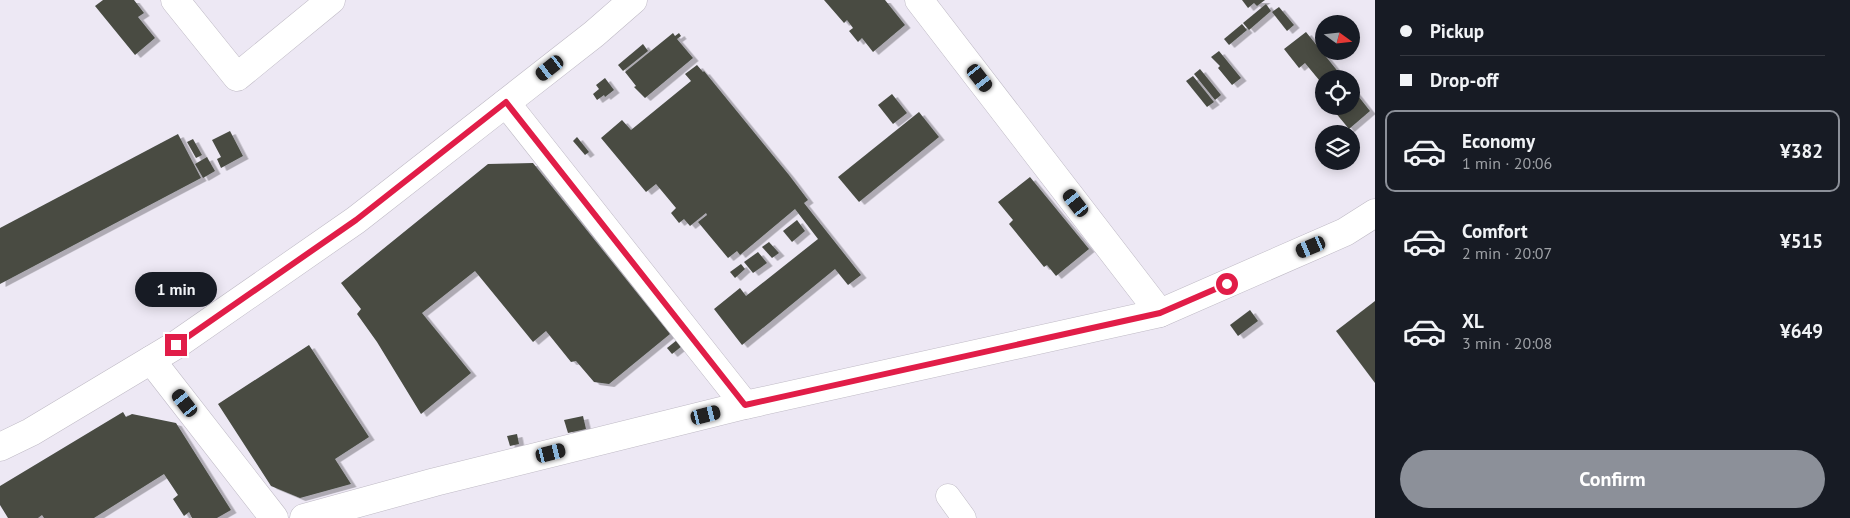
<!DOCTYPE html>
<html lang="en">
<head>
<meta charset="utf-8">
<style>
  body { margin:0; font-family:"PT Sans",sans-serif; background:#242831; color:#f1f3f6; height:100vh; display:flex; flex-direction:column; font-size:19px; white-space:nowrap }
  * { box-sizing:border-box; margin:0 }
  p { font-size:16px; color:#9ea1a6 }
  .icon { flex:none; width:28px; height:28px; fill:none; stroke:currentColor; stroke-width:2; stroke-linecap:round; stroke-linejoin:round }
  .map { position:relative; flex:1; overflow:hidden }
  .sheet { display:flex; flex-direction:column; background:#171b24; width:475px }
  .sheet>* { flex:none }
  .hud { display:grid; align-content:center; height:110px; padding:0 25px; background:#171b24 }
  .needle { width:32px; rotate:105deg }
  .tools { position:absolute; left:1315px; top:15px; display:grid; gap:10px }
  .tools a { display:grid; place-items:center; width:45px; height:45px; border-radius:50%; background:#171b24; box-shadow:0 2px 12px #0003; font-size:25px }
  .end { position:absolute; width:22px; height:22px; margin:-11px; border:6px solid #e11d48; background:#fff; box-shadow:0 0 0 2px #fff }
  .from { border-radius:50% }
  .bubble { position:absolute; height:35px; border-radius:18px; background:#171b24; box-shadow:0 2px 12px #0003; font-size:16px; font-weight:700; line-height:35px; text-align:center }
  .car { position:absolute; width:15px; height:30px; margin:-15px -8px; border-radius:6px; box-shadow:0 0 4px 1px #0007; background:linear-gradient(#222 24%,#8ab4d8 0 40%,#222 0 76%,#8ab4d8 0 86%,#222 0) }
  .hud b { display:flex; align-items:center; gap:18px; height:48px; font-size:19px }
  .hud b+b { border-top:1px solid #363941 }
  .hud i { width:12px; height:12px; background:#f1f3f6 }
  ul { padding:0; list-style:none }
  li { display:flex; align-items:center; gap:15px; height:82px; margin:0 10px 8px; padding:0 15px; border:2px solid transparent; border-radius:10px }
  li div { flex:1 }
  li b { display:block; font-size:19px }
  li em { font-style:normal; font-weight:700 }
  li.on { border-color:#8c9099 }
  li>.icon { width:45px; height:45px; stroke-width:1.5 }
  .button { display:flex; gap:10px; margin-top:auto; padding:10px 25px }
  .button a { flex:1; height:58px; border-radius:30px; background:#8c9099; color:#fff; font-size:20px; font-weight:700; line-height:58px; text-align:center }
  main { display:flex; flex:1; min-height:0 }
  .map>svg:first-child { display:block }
</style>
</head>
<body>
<main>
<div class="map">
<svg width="1375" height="518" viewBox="0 0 1375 518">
  <defs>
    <filter id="shadow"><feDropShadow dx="5.5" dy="3" stdDeviation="0" flood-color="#0004"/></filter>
  </defs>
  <rect width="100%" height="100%" fill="#ede8f4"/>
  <!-- building -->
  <g fill="#484c43" filter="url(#shadow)">
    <polygon points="103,0 134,0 144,13 138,17 155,38 135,55 95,6"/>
    <polygon points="824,0 885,0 905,25 873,52 862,38 858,42 849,31 853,28 847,20 844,23"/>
    <polygon points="1242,0 1265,0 1257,6 1254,3 1248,8"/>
    <polygon points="1266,4 1271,11 1249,30 1243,23"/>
    <polygon points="1279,7 1294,25 1287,31 1272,12"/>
    <polygon points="1242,24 1247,30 1229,45 1224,39"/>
    <polygon points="1306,32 1344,79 1324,79 1324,86 1305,63 1299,68 1284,49"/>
    <polygon points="673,33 675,36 679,33 681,36 677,39 693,58 645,98 634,87 636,86 625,72"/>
    <polygon points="643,44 648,51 623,71 618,65"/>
    <polygon points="1219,51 1241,78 1232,85 1218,68 1220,66 1211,57"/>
    <polygon points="697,65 703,72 704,71 789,175 808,200 804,203 861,275 848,285 835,269 742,345 714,309 740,288 746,296 818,239 795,209 740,255 737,251 728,258 698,222 707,215 706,213 690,226 684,219 679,223 671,213 676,208 656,184 646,192 601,138 622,120 631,130 691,81 685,74"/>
    <polygon points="1200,69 1221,95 1215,100 1194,74"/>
    <polygon points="1193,76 1214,102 1207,107 1186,81"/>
    <polygon points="605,78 614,90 605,97 604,95 597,100 593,94 599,89 596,85"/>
    <polygon points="1351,87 1370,111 1349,129 1330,106 1351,106"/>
    <polygon points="892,94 907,113 893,124 878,105"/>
    <polygon points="919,112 939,137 859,202 838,177"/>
    <polygon points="230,131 243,156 221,168 217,159 221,157 212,140"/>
    <polygon points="178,134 201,178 0,284 0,228"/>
    <polygon points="577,137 589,152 585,155 573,141"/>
    <polygon points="193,139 202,155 196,158 187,142"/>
    <polygon points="207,157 215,171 203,178 195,164"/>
    <polygon points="533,163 670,334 609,384 594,382 576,361 571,362 546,331 533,342 475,271 422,313 471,373 421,414 377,342 357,314 361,309 341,283 488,164"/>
    <polygon points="1030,177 1089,249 1056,276 1047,265 1044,267 1009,224 1013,220 998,202"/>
    <polygon points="797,220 805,231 792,242 783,231"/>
    <polygon points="769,242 779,253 772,258 762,247"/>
    <polygon points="758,252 767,263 753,273 744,262"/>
    <polygon points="741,264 745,269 735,278 730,272"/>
    <polygon points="1375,301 1375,383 1336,331"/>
    <polygon points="1250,310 1258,321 1238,336 1230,325"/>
    <polygon points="677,340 682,346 672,354 667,348"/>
    <polygon points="309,345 369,437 335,459 351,484 300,498 271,486 218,404"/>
    <polygon points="123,412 126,417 132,414 176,423 231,510 217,518 192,518 189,512 184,516 173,499 178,495 164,474 94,518 44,518 42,515 38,518 8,518 0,505 0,486"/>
    <polygon points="583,416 586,429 568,433 564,420"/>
    <polygon points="517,434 519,444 510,446 507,436"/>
  </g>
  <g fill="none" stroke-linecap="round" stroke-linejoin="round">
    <defs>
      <polyline id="street" points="948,496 964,518"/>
      <g id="secondary">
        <polyline points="175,0 237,77 331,0"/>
        <polyline points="919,0 1160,313"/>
        <polyline points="506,103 745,405"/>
        <polyline points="151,360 274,518"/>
        <polyline points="0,447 31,432 176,345 356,220 594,34 633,0"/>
        <polyline points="304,518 435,482 745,405 1160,313 1345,232 1375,213"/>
      </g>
    </defs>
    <!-- street casing -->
    <use href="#street" stroke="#bfbac5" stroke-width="25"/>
    <!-- secondary casing -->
    <use href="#secondary" stroke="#bfbac5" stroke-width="29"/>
    <!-- street -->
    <use href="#street" stroke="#fff" stroke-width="24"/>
    <!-- secondary -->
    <use href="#secondary" stroke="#fff" stroke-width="28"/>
  </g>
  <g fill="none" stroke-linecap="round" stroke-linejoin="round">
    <!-- route -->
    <polyline stroke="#e11d48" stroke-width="6" points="176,345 356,220 506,102 745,405 1160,313 1227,284"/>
  </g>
</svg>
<div class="tools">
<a><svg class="needle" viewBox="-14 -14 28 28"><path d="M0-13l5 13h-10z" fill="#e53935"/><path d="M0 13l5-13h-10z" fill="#9ea1a6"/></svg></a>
<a><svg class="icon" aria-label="locate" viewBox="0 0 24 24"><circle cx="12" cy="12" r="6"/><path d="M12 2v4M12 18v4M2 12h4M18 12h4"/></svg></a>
<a><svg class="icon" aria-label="layers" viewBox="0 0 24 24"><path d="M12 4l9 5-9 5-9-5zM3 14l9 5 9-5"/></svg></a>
</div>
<i class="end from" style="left:1227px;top:284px"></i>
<i class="end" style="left:176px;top:345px"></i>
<div class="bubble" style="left:135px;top:272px;width:82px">1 min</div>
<i class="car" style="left:550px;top:68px;rotate:232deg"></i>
<i class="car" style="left:980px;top:78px;rotate:142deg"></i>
<i class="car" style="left:1076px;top:203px;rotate:322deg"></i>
<i class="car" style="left:1311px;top:247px;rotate:247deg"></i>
<i class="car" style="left:185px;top:403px;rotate:322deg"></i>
<i class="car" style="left:706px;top:415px;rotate:76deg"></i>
<i class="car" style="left:551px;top:453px;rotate:76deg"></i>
</div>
<section class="sheet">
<div class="hud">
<b><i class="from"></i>Pickup</b>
<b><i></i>Drop-off</b>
</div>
<ul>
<li class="on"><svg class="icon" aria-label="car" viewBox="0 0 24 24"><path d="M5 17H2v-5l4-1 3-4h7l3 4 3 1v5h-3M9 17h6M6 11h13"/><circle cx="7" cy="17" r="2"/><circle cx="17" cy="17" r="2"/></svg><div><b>Economy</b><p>1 min · 20:06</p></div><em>¥382</em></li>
<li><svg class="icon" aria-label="car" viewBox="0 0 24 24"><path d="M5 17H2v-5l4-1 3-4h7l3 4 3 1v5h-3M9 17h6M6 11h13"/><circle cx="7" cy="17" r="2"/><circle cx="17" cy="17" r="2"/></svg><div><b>Comfort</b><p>2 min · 20:07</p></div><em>¥515</em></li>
<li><svg class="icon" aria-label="car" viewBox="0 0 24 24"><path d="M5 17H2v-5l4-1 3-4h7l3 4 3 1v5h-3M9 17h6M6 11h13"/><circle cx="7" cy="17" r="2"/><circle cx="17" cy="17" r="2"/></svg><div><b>XL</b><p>3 min · 20:08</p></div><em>¥649</em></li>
</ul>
<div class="button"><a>Confirm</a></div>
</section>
</main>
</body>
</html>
